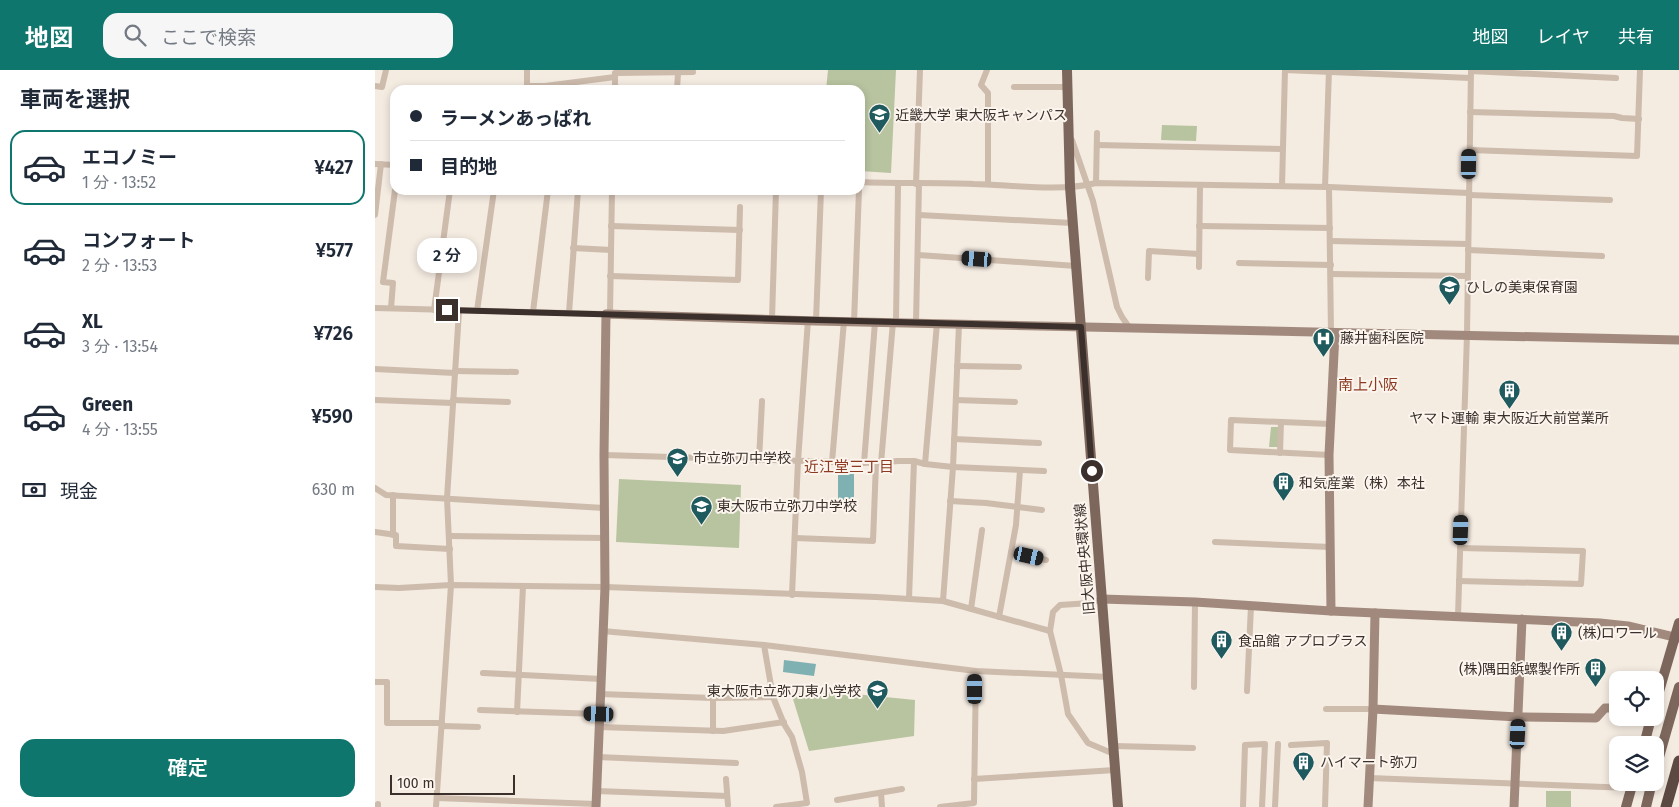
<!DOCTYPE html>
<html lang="ja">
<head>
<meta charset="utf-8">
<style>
  body { margin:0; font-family:"Fira Sans","Noto Sans JP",sans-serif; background:#f6f6f7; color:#1f2937; height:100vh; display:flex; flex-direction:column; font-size:19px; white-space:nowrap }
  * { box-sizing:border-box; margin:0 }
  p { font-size:16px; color:#747a83 }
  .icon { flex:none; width:28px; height:28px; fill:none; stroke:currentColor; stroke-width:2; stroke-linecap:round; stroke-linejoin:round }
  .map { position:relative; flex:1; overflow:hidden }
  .panel { display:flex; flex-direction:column; background:#fff; width:375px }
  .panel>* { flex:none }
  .guide { position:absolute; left:15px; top:15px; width:475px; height:110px; border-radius:15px; box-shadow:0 2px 8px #0003; display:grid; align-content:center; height:110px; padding:0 20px; background:#fff }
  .fabs { position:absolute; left:1234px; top:601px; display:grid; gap:10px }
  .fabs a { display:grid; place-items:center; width:55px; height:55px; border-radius:10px; background:#fff; box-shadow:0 2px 8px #0003; font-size:25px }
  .scale { position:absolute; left:15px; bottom:12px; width:125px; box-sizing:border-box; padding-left:5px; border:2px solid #3b302b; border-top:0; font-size:14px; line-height:18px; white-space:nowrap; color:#3b302b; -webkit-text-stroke:4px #fbf5ee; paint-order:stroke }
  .end { position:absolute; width:22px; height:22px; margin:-11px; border:6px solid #3b302b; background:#fff; box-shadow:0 0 0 2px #fff }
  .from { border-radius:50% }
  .bubble { position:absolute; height:35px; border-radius:15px; background:#fff; box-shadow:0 2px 8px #0003; font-size:16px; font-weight:600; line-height:35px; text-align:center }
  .car { position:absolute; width:15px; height:30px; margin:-15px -8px; border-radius:6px; box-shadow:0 0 4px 1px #0007; background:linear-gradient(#222 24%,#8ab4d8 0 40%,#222 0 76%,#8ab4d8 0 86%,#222 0) }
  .guide b { display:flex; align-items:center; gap:18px; height:48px; font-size:19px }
  .guide b+b { border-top:1px solid #e0e1e3 }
  .guide i { width:12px; height:12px; background:#1f2937 }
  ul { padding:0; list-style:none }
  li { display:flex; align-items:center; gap:15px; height:75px; margin:0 10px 8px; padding:0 10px; border:2px solid transparent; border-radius:15px }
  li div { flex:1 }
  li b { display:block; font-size:19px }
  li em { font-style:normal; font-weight:600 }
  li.on { border-color:#0f766e }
  li>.icon { width:45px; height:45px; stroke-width:1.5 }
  h2 { padding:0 20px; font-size:22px; line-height:60px }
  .pay { display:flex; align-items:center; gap:12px; height:55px; padding:0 20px; font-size:19px }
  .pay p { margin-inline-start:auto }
  .primary-button { display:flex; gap:10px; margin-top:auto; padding:10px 20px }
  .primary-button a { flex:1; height:58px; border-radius:15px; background:#0f766e; color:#fff; font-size:20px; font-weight:600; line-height:58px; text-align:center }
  header { display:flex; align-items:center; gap:30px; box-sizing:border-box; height:70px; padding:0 25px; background:#0f766e; color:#fff }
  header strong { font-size:24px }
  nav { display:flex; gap:28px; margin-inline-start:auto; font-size:18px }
  .search { width:350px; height:45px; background:#f6f6f7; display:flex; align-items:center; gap:12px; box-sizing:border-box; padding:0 18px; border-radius:15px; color:#747a83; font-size:19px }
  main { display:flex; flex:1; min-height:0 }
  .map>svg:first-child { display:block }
</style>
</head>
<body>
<header>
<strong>地図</strong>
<div class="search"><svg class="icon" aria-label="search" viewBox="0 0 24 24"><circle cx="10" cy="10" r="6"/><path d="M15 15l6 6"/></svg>ここで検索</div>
<nav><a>地図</a><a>レイヤ</a><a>共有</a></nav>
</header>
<main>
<section class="panel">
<h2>車両を選択</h2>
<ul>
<li class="on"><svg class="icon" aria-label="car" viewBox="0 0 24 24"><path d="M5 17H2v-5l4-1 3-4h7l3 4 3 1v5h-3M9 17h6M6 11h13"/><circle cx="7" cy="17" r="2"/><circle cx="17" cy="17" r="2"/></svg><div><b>エコノミー</b><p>1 分 · 13:52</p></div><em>¥427</em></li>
<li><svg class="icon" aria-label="car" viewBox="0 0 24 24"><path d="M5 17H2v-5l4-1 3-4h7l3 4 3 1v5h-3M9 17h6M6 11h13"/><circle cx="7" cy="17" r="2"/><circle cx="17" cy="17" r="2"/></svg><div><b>コンフォート</b><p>2 分 · 13:53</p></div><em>¥577</em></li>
<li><svg class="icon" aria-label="car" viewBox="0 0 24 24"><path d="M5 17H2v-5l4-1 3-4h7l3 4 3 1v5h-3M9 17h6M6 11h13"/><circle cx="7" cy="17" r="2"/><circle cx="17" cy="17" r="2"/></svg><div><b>XL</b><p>3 分 · 13:54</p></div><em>¥726</em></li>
<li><svg class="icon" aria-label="car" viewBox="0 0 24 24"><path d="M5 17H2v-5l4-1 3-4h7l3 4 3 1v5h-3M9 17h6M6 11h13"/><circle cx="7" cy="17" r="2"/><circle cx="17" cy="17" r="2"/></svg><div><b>Green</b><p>4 分 · 13:55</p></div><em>¥590</em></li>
</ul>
<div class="pay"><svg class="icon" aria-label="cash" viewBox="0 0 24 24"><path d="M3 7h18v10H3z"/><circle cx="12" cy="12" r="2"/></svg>現金<p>630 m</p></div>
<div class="primary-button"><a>確定</a></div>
</section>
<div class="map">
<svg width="1304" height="737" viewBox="0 0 1304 737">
  <rect width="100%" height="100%" fill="#f4ebe1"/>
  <!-- green -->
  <g fill="#b8c4a0">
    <polygon points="453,0 521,0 516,103 485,101 485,20 451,20"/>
    <polygon points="787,55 822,56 821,71 786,70"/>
    <polygon points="896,357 904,357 903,377 894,377"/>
    <polygon points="244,409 366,415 364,478 241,472"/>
    <polygon points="430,619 540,630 539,666 434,681 418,629"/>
    <rect x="1171" y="721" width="25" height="16"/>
  </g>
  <!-- water -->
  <g fill="#7fb0b2">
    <rect x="463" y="399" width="16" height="31"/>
    <polygon points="409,590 441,594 439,606 408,602"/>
  </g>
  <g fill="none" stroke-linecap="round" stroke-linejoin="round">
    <!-- street -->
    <g stroke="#cdbbac" stroke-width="6">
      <polyline points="152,0 152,16 170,16 240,7"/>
      <polyline points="612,0 606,15 613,23 613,114"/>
      <polyline points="1096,1 1241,8"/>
      <polyline points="240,3 318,2"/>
      <polyline points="0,16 7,17 11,0"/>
      <polyline points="639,17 692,17"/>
      <polyline points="240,20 240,4"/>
      <polyline points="302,20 303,3"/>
      <polyline points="1095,42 1239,46 1247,48 1264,49"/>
      <polyline points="697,70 718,131 742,237 747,247 754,257"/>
      <polyline points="722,75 908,79"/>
      <polyline points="1095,80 1262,86 1265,0"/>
      <polyline points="0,94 20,95"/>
      <path d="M485,112c38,2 76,0 114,2 38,1 86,8 122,-1l233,4 140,6"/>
      <polyline points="721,113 722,63"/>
      <polyline points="541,114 545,0"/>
      <polyline points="907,116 910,0 1095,8"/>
      <polyline points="950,117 954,0"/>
      <polyline points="954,117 956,263"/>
      <polyline points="1094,125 1235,130"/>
      <polyline points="0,145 6,94"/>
      <polyline points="544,145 697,153"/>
      <polyline points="236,156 365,160"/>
      <polyline points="824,156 955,158"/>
      <polyline points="955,171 1093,174"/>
      <polyline points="198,178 236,180"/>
      <polyline points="1093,180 1227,186"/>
      <polyline points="543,185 701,196"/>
      <polyline points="864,193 956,195"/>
      <polyline points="824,197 825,115"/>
      <polyline points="956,204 1092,206"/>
      <polyline points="235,206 363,210 365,137"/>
      <polyline points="773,208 774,181 824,184"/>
      <polyline points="0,238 231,244"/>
      <polyline points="16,238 18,213 8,212 20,120"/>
      <polyline points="59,240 75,120"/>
      <polyline points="102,241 119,120"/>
      <polyline points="158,242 173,120"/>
      <polyline points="194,243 203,120"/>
      <polyline points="235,244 237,120"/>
      <polyline points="397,249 401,120"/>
      <polyline points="441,251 446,120"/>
      <polyline points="479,252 484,120"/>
      <polyline points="521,252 523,114"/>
      <polyline points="541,253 544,114"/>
      <polyline points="582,296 644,297"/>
      <polyline points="0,299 80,303"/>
      <polyline points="80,301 141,302"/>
      <polyline points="0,330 78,333"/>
      <polyline points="78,330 133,332"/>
      <polyline points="581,330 640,332"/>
      <polyline points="579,369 664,373"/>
      <polyline points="905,383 906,352"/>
      <polyline points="229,385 501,393 523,391 539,391 550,394 578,397 669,401"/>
      <polyline points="954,385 855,380 856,350 955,354"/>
      <polyline points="384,390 387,331"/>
      <polyline points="457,392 469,251"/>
      <polyline points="489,393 500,252"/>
      <polyline points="506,393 518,252"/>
      <polyline points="550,394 562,253"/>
      <polyline points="0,418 11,425 229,438"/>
      <polyline points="575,431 611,433 667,440"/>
      <polyline points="0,462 21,465 21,476 75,479"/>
      <polyline points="18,465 18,425"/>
      <polyline points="75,466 229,468"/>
      <polyline points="420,468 498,471 501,393"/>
      <polyline points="840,472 955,477"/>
      <polyline points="636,482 671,490"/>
      <polyline points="1084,511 1206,514 1208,481 1085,478"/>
      <polyline points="0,517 24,518 76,515 230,517 501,527 568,531 578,397 584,254"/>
      <polyline points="417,525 423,391 433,250"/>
      <polyline points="534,529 539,391"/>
      <polyline points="727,529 715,533 685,535 678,542 675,561 686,605 693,644 713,673 739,684"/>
      <polyline points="568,531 675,561"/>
      <polyline points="596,539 607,460"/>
      <polyline points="1083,546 1092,264 1096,0"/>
      <polyline points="624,547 641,455 645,400"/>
      <polyline points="227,561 389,575 601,601 734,607"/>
      <polyline points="389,575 398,627 409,654 417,667 427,702 432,733 401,737"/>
      <polyline points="108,603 226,609"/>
      <polyline points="0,612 12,612 12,653 67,653"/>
      <polyline points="819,617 820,532"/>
      <polyline points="872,621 876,536"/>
      <polyline points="225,624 338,628 398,627"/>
      <polyline points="338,628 338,661"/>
      <polyline points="951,639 998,639"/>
      <polyline points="105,640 224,644"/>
      <polyline points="142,642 148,516"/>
      <polyline points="67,656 103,657"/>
      <polyline points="224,657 348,661 409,652"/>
      <polyline points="916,675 952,673 950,737"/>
      <polyline points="739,676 818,678"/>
      <polyline points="223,687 361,693"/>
      <polyline points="994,708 1256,718"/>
      <polyline points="351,709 353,735"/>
      <polyline points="599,709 740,700"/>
      <polyline points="222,721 352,726"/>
      <polyline points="506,723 507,737"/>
      <polyline points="62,728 221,734"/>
      <polyline points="462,730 527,719"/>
      <polyline points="3,737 3,734"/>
      <polyline points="61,737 76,515 72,428 84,241"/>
      <polyline points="565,737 599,733 601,601"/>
      <polyline points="868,737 870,675 890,674 887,737"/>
      <polyline points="900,737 903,674"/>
    </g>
    <!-- secondary -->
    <g stroke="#a18a7d" stroke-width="9">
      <polyline points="727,529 820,532 956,541 1225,553 1253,556 1304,568"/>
      <polyline points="956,541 954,385 960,263"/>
      <polyline points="998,639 1143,647 1221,648 1230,638 1242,638"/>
      <polyline points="221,737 230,517 229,385 231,244 441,251 1304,270"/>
      <polyline points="993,737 998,639 1000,543"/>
      <polyline points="1139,737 1147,549"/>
    </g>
    <!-- primary -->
    <g stroke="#7d675c" stroke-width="10">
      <polyline points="692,0 695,117 743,737"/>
      <polyline points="1280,635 1304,553"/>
      <polyline points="1269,675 1276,648"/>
      <polyline points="1280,701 1304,617"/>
      <polyline points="1251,737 1258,712"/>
      <polyline points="1271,737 1277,712"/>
    </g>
    <!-- highway -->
    <polyline stroke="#5c4a42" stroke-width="11" points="1291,737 1304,691"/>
  </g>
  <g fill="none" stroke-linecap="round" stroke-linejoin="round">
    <!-- route -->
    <polyline stroke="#3b302b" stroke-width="6" points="72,240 706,257 717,401"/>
  </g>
  <!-- icons -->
  <defs>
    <symbol id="university-pin" viewBox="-11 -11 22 30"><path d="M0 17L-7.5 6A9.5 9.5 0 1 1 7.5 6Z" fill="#1f5a5e" stroke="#fbf5ee"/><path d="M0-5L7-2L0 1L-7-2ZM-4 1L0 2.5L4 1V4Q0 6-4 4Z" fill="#fff"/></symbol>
    <symbol id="school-pin" viewBox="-11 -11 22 30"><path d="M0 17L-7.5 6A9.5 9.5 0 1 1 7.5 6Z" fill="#1f5a5e" stroke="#fbf5ee"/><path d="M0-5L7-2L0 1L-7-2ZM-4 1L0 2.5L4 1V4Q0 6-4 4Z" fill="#fff"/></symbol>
    <symbol id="hospital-pin" viewBox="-11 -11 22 30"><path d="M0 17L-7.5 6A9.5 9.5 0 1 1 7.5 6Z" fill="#1f5a5e" stroke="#fbf5ee"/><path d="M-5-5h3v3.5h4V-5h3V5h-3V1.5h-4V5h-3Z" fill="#fff"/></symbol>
    <symbol id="building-pin" viewBox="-11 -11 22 30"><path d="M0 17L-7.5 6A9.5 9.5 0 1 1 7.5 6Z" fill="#1f5a5e" stroke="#fbf5ee"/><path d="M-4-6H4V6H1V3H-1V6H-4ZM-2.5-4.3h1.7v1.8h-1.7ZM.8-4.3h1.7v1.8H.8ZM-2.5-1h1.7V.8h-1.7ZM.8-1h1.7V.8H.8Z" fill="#fff"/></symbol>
  </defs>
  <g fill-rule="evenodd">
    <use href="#university-pin" x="492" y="32" width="25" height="34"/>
    <use href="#school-pin" x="1062" y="204" width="25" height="34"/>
    <use href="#hospital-pin" x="936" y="256" width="25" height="34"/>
    <use href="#building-pin" x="1122" y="308" width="25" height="34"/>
    <use href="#school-pin" x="290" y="376" width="25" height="34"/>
    <use href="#building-pin" x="896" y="400" width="25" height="34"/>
    <use href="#school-pin" x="314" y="424" width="25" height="34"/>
    <use href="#building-pin" x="1174" y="550" width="25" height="34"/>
    <use href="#building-pin" x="834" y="558" width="25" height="34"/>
    <use href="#building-pin" x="1208" y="586" width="25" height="34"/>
    <use href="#school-pin" x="490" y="608" width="25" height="34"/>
    <use href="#building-pin" x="916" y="680" width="25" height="34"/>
  </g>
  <g text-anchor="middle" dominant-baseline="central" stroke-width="4" stroke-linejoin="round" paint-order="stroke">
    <!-- poi labels -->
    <g font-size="14" fill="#3b302b" stroke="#fbf5ee" text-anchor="start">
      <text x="520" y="45">近畿大学 東大阪キャンパス</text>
      <text x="1091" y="217">ひしの美東保育園</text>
      <text x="965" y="268">藤井歯科医院</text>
      <text x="1134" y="348" text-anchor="middle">ヤマト運輸 東大阪近大前営業所</text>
      <text x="318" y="388">市立弥刀中学校</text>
      <text x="924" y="413">和気産業（株）本社</text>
      <text x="342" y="436">東大阪市立弥刀中学校</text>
      <text x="1203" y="563">(株)ロワール</text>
      <text x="863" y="571">食品館 アプロプラス</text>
      <text x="1205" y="599" text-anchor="end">(株)隅田鋲螺製作所</text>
      <text x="486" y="621" text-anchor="end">東大阪市立弥刀東小学校</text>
      <text x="945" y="692">ハイマート弥刀</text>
    </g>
    <!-- street labels -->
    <g font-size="14" fill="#3b302b" stroke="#fbf5ee">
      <text transform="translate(710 489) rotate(-95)">旧大阪中央環状線</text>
    </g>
    <!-- neighbourhood labels -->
    <g font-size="15" fill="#8c3b22" stroke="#fbf5ee">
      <text x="993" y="315">南上小阪</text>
      <text x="474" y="397">近江堂三丁目</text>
    </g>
  </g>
</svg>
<div class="fabs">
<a><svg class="icon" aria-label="locate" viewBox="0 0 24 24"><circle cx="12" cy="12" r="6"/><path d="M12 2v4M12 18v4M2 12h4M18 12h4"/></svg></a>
<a><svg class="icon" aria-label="layers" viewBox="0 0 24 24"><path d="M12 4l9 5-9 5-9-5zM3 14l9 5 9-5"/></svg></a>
</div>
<div class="scale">100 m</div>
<i class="end from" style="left:717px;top:401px"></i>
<i class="end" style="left:72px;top:240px"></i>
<div class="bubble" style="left:42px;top:168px;width:60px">2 分</div>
<i class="car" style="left:1094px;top:94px;rotate:1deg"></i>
<i class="car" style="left:602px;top:189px;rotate:274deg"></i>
<i class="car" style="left:1086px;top:460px;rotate:2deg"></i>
<i class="car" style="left:654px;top:486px;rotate:103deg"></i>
<i class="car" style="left:600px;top:619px;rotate:0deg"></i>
<i class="car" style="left:224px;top:644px;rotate:272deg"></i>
<i class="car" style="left:1143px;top:664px;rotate:3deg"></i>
<div class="guide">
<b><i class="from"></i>ラーメンあっぱれ</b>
<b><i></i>目的地</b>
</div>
</div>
</main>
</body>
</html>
